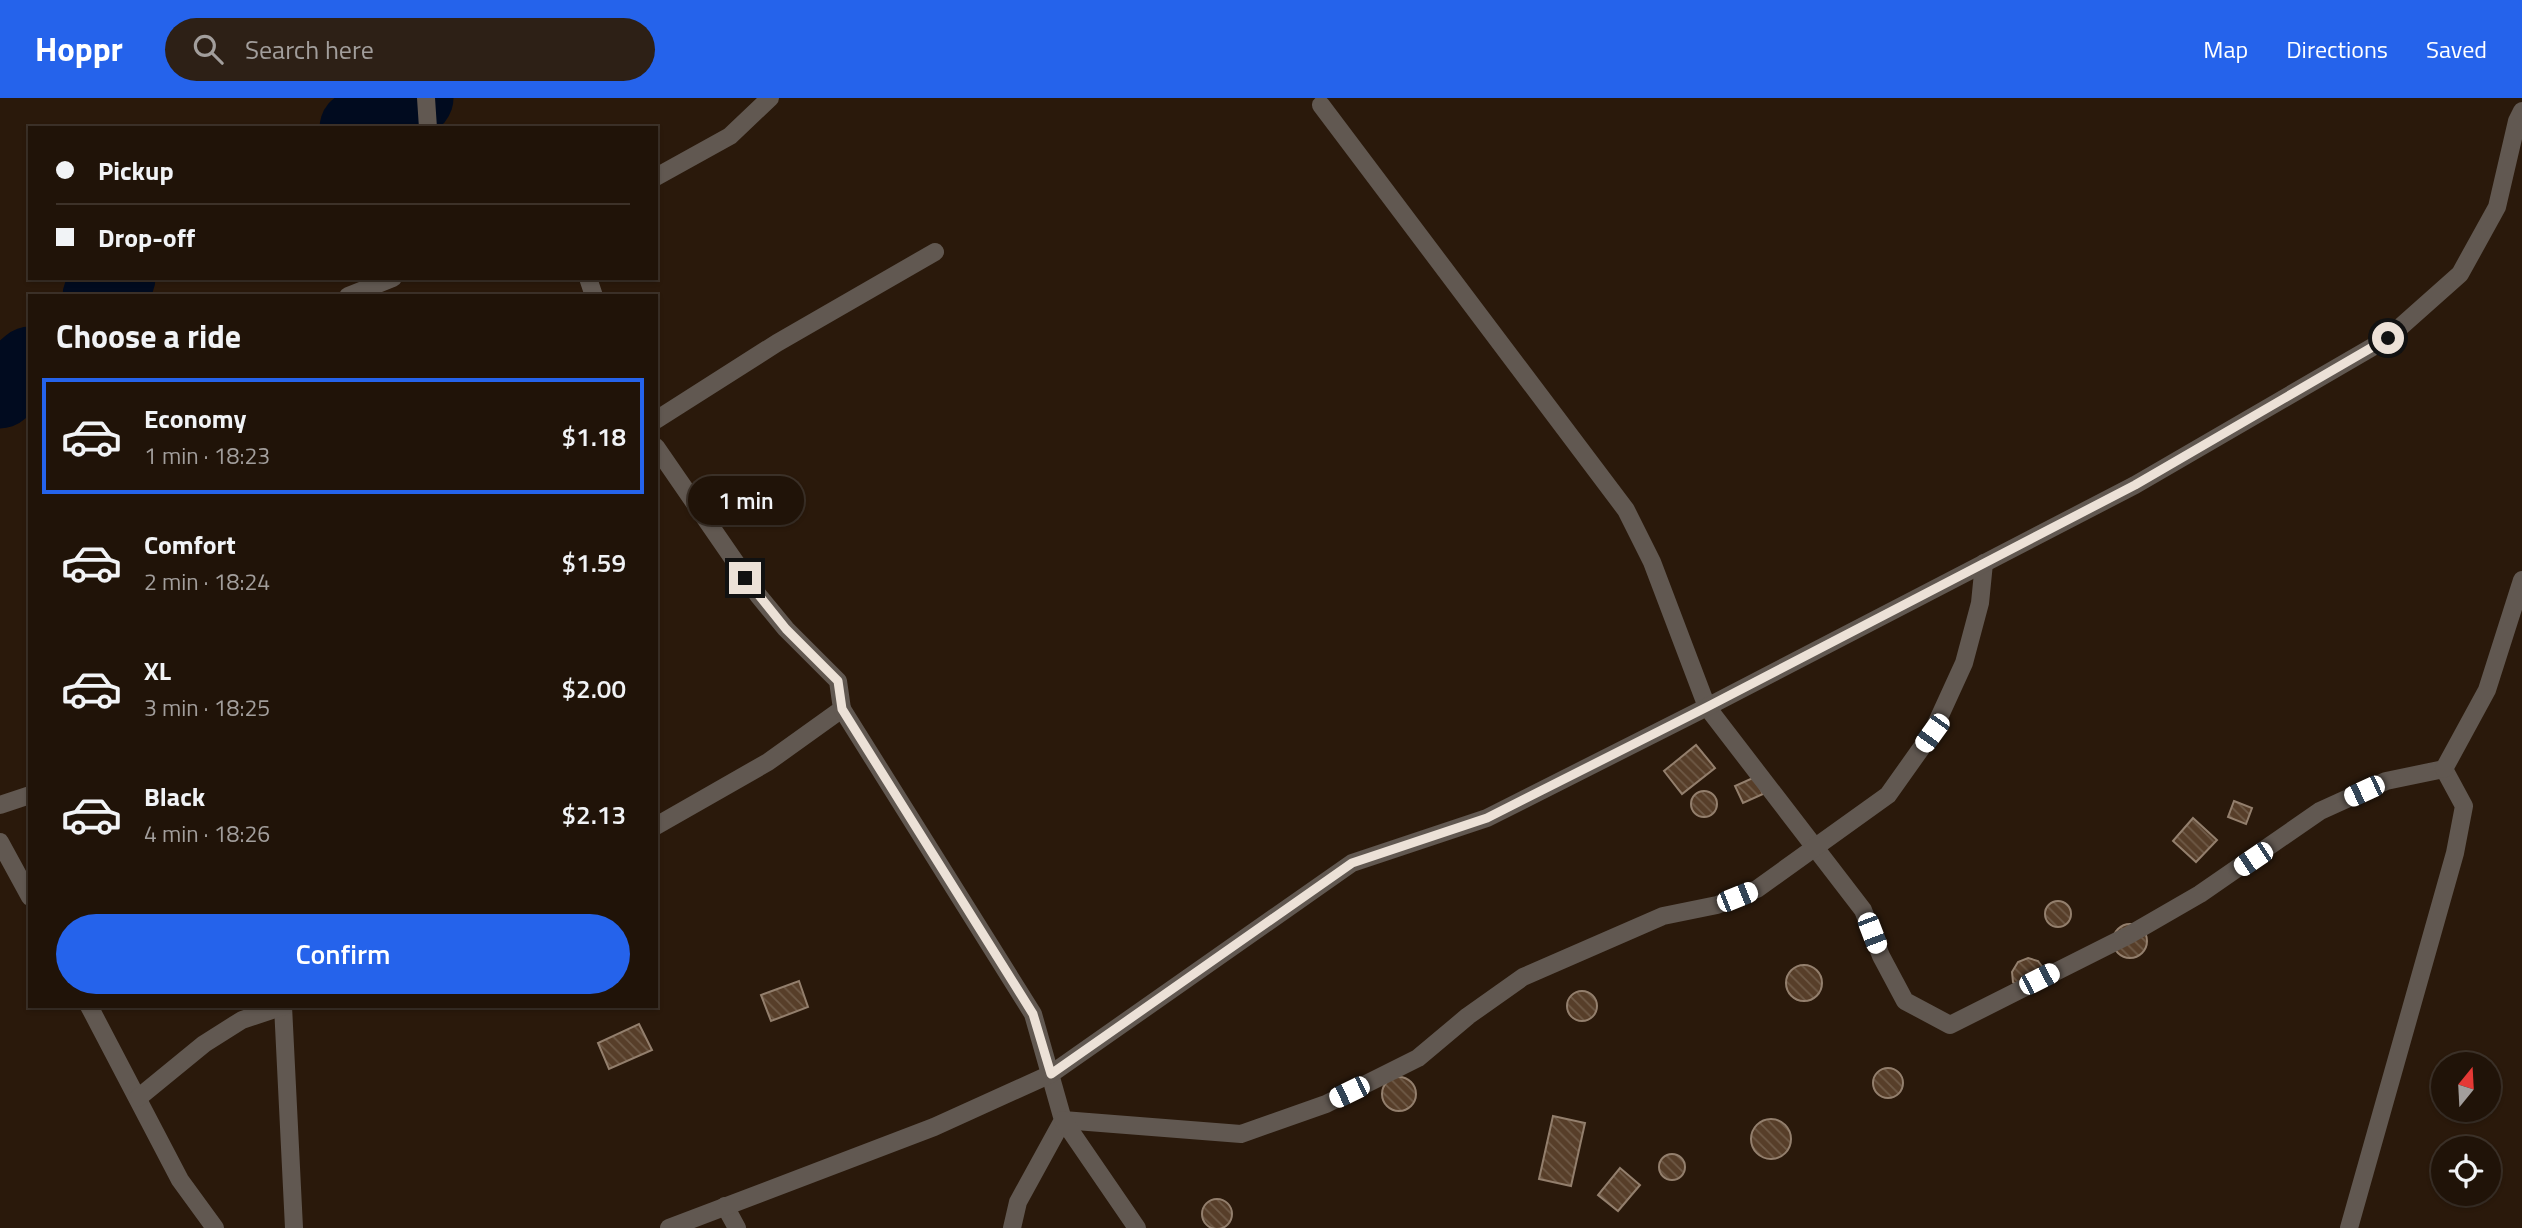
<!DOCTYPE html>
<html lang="en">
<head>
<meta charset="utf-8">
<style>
  body { margin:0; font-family:"Titillium Web",sans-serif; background:#2d2016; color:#f1f3f6; height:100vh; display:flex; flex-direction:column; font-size:26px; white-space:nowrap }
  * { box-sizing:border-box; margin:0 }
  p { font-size:23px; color:#a29e9c }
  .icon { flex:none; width:38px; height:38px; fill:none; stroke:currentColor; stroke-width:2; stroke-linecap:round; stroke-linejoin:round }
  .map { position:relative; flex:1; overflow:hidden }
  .sheet { position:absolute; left:28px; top:196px; width:630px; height:714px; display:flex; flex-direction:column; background:#201308; border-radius:0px; box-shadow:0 2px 5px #0004,0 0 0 2px #3d3229 }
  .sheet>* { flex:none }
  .top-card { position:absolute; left:28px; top:28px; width:630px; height:154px; border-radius:0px; box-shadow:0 2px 5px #0004,0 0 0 2px #3d3229; display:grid; align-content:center; height:154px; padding:0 28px; background:#201308 }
  .needle { width:46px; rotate:18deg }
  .buttons { position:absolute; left:2431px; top:954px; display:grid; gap:14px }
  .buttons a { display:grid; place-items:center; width:70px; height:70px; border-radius:50%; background:#201308; box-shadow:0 2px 5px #0004,0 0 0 2px #3d3229; font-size:35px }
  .end { position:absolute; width:32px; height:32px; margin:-16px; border:9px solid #ece1d7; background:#111; box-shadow:0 0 0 4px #111 }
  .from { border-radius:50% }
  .bubble { position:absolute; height:49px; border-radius:24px; background:#201308; box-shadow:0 2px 5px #0004,0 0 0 2px #3d3229; font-size:23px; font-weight:600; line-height:49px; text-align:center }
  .car { position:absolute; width:21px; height:42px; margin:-21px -10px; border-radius:9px; box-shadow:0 0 5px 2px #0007; background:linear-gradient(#fff 24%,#345 0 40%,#fff 0 76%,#345 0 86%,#fff 0) }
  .top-card b { display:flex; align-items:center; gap:24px; height:66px; font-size:26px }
  .top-card b+b { border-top:2px solid #3d3229 }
  .top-card i { width:18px; height:18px; background:#f1f3f6 }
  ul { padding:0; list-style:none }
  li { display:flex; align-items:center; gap:21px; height:116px; margin:0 14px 10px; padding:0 14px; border:4px solid transparent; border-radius:0px }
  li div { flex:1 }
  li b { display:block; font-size:26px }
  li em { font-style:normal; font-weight:600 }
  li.current { border-color:#2563eb }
  li>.icon { width:63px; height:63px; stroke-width:1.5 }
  h2 { padding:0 28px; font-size:32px; line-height:84px }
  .cta { display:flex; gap:14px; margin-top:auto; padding:14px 28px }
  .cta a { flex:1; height:80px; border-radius:42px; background:#2563eb; color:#fff; font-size:28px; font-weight:600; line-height:80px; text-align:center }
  header { display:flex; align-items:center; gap:42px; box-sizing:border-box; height:98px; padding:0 35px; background:#2563eb; color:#fff }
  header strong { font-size:33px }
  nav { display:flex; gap:38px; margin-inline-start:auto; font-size:24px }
  .search { width:490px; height:63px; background:#2d2016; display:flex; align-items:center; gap:18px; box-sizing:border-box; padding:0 24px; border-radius:38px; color:#a29e9c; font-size:26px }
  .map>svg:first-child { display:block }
</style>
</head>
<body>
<header>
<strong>Hoppr</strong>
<div class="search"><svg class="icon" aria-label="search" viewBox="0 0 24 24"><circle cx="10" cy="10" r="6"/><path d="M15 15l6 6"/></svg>Search here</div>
<nav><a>Map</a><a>Directions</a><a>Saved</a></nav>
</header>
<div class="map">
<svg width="2522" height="1130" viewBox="0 0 2522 1130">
  <defs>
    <pattern id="building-back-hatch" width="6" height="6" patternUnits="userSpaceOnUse" patternTransform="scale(1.75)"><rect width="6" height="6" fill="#573e29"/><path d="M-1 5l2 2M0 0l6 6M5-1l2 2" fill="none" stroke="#6f5a47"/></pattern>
  </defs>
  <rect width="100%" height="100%" fill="#2a190b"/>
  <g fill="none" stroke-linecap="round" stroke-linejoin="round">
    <!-- river -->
    <g stroke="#010b1f" stroke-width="75">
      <polyline points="357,30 416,0"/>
      <polyline points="100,198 118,180"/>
      <polyline points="0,293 30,266"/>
    </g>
  </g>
  <!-- building -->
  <g fill="url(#building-back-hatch)" stroke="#937f6d" stroke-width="2">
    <polygon points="1696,647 1715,670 1682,696 1664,673"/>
    <polygon points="1755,679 1763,696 1743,705 1735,688"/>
    <circle cx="1704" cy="706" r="13"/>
    <polygon points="2234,703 2252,710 2246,726 2228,719"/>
    <polygon points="2193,720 2217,742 2196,764 2173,743"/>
    <circle cx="2058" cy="816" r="13"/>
    <circle cx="2130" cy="843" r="17"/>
    <polygon points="2028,860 2038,863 2044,871 2020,892 2013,884 2012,874 2018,864"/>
    <circle cx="1804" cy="885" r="18"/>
    <polygon points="799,883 808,909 771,923 761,897"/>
    <circle cx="1582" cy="908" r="15"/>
    <polygon points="639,926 652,952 609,971 598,945"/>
    <circle cx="1888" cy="985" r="15"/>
    <circle cx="1399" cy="996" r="17"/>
    <polygon points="1553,1018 1585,1025 1571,1088 1539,1081"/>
    <circle cx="1771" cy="1041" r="20"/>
    <circle cx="1672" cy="1069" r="13"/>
    <polygon points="1620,1070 1640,1087 1618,1113 1598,1097"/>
    <circle cx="1217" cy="1116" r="15"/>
  </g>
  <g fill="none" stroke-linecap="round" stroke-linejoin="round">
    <!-- minor -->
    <g stroke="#615851" stroke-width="18">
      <polyline points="426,0 428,30"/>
      <polyline points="1321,7 1626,412 1652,464 1707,609 1863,812 1881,858 1905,903 1950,927 2129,837 2200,796 2320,713 2386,683 2444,671 2464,708 2455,755 2349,1130"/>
      <polyline points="656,79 730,38 770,0"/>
      <polyline points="588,180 594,198"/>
      <polyline points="348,198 393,180"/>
      <polyline points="656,322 777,245 935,154"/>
      <polyline points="656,349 758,497 786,531 838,583 842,611 768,664 656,728"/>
      <polyline points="842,611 1033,916 1063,1022 1018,1104 1012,1130"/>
      <polyline points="2444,671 2487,592 2522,482"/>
      <polyline points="0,707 30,697"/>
      <polyline points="0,744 30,799"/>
      <polyline points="89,908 180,1082 215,1130"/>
      <polyline points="283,908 294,1130"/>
      <polyline points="138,1000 204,946 242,922 284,908"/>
      <polyline points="1063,1022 1241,1036 1326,1006 1418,960 1468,918 1523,879 1663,818 1717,807 1757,791 1888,697 1932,635 1964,565 1980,505 1984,465"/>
      <polyline points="1063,1022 1137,1130"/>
      <polyline points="725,1108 737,1130"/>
      <polyline points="669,1130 934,1029 1051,976 1352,765 1487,720 1707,609 2135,387 2388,240 2460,176 2497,109 2517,23 2522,13"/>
    </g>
  </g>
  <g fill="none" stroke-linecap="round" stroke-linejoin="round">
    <!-- route -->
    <polyline stroke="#ece1d7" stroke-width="9" points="745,480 786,531 838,583 842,611 1033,916 1051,976 1352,765 1487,720 1707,609 2135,387 2388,240"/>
  </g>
</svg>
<div class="buttons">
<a><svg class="needle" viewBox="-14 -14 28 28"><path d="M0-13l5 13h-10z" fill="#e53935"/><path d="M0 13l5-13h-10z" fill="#a29e9c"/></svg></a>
<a><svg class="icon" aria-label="locate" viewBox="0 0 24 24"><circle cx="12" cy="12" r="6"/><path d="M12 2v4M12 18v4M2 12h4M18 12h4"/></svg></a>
</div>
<i class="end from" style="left:2388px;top:240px"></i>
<i class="end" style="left:745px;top:480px"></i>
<div class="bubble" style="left:688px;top:378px;width:116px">1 min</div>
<i class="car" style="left:1932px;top:635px;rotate:216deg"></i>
<i class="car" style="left:2364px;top:693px;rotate:245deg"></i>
<i class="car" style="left:2253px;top:761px;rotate:236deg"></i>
<i class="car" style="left:1737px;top:799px;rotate:68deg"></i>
<i class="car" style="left:1872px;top:835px;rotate:159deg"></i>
<i class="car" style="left:2039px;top:881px;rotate:63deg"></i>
<i class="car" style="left:1349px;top:994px;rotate:244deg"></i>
<div class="top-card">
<b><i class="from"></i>Pickup</b>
<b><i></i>Drop-off</b>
</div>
<section class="sheet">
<h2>Choose a ride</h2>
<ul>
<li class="current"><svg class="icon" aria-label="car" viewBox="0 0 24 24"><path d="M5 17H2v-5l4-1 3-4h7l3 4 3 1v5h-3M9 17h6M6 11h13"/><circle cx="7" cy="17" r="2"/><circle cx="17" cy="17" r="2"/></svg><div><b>Economy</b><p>1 min · 18:23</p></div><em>$1.18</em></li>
<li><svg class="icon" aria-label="car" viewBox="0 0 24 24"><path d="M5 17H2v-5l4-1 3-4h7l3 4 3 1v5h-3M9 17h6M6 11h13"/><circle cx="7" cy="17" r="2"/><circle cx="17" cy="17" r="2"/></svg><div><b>Comfort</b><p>2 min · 18:24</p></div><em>$1.59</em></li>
<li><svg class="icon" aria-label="car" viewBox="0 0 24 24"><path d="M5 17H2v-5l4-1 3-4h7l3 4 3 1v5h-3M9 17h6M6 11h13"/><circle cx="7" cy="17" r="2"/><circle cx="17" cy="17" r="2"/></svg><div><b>XL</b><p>3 min · 18:25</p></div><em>$2.00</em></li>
<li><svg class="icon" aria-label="car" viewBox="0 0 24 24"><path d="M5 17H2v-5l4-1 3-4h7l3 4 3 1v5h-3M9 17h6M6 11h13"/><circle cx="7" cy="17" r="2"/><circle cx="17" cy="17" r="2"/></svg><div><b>Black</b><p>4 min · 18:26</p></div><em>$2.13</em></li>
</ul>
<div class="cta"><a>Confirm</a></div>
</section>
</div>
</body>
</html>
